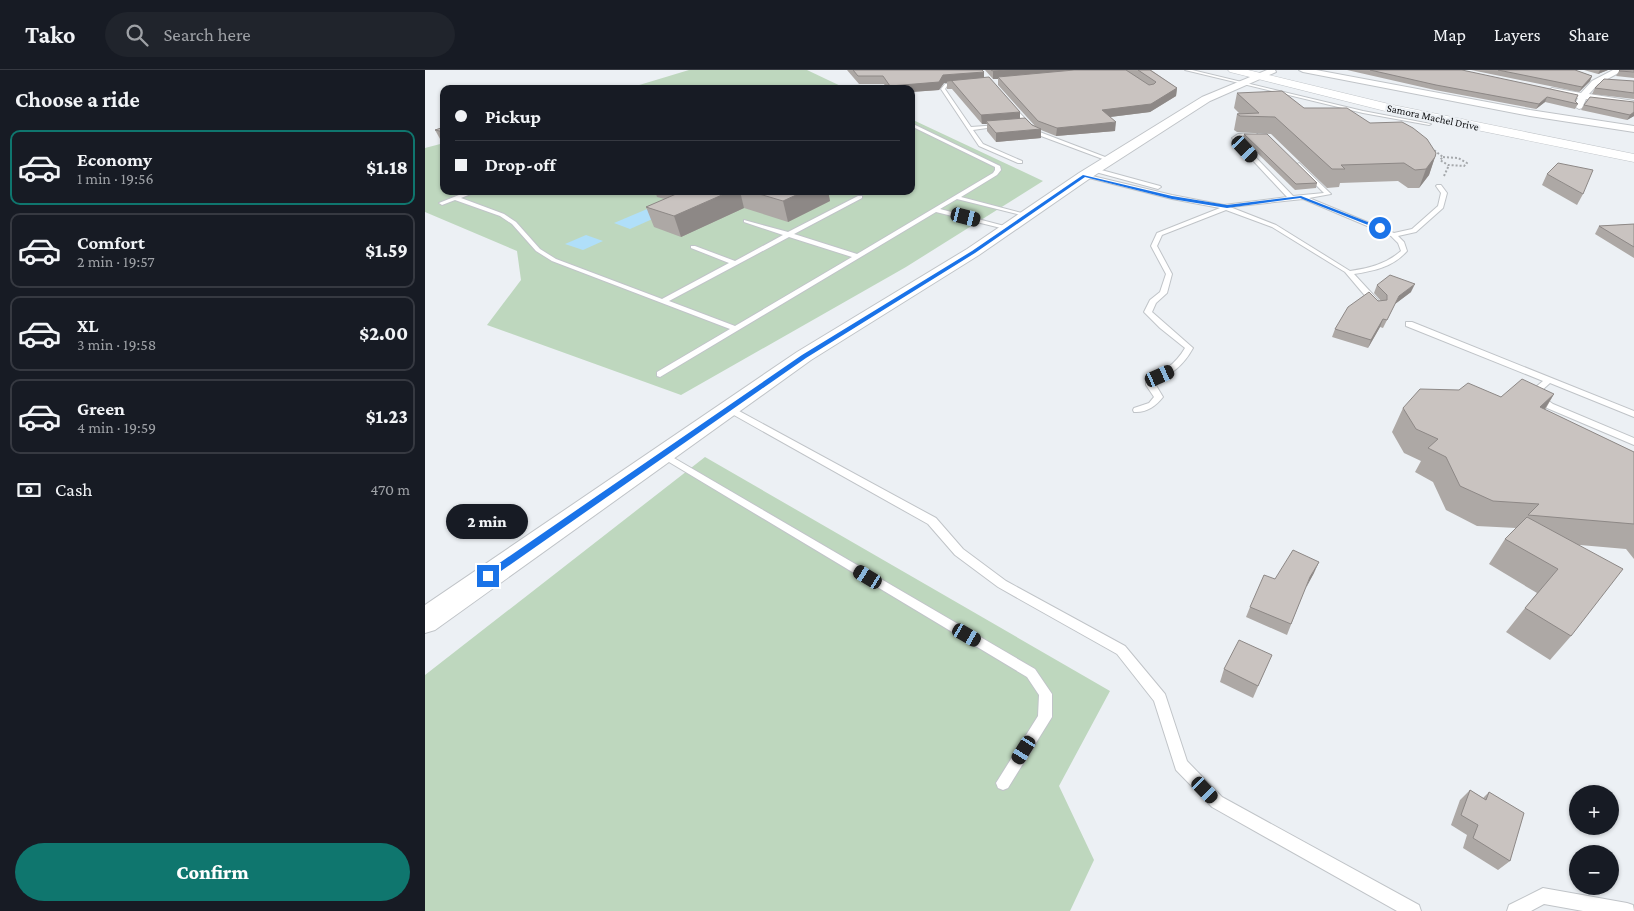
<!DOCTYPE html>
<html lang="en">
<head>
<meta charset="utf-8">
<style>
  body { margin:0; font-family:"Crimson Pro",serif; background:#20242c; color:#f1f3f6; height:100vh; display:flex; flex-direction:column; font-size:19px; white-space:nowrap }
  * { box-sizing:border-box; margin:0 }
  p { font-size:16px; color:#9ea1a6 }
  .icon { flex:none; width:28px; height:28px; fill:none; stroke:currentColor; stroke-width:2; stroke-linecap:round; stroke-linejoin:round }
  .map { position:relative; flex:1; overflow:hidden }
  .details { display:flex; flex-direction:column; background:#171b24; width:425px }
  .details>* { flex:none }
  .banner { position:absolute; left:15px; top:15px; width:475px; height:110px; border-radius:10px; box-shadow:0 1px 4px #0004; display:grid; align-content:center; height:110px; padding:0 15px; background:#171b24 }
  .controls { position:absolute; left:1144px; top:715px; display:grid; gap:10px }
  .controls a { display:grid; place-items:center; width:50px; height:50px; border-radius:50%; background:#171b24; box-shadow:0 1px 4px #0004; font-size:25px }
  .end { position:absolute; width:22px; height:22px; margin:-11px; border:6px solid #1a73e8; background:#fff; box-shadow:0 0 0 2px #fff }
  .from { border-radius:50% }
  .bubble { position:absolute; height:35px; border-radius:18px; background:#171b24; box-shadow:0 1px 4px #0004; font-size:16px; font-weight:800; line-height:35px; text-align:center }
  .car { position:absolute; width:15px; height:30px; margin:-15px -8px; border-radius:6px; box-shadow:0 0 4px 1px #0007; background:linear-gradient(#222 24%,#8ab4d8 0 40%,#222 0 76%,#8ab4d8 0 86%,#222 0) }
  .banner b { display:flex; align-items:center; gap:18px; height:48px; font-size:19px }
  .banner b+b { border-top:1px solid #363941 }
  .banner i { width:12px; height:12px; background:#f1f3f6 }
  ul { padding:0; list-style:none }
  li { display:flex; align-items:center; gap:15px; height:75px; margin:0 10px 8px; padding:0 5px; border:2px solid #363941; border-radius:10px }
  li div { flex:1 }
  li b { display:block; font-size:19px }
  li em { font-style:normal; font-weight:800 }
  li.active { border-color:#0f766e }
  li>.icon { width:45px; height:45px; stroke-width:1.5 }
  h2 { padding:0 15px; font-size:22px; line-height:60px }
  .pay { display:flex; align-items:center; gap:12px; height:55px; padding:0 15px; font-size:19px }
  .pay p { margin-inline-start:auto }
  .primary-button { display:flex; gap:10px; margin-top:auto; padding:10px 15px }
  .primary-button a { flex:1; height:58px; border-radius:30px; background:#0f766e; color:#fff; font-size:20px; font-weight:800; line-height:58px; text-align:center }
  header { display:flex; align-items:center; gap:30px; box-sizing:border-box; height:70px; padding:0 25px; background:#171b24; border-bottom:1px solid #363941 }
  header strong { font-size:24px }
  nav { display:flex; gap:28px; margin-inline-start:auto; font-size:18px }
  .search { width:350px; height:45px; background:#20242c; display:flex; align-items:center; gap:12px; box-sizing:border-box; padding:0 18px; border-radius:28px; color:#9ea1a6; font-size:19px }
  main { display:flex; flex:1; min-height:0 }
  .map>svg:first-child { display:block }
</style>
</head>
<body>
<header>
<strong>Tako</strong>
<div class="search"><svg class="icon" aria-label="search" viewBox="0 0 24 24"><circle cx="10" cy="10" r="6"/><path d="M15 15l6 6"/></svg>Search here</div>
<nav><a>Map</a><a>Layers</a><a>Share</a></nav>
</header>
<main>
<section class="details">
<h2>Choose a ride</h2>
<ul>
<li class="active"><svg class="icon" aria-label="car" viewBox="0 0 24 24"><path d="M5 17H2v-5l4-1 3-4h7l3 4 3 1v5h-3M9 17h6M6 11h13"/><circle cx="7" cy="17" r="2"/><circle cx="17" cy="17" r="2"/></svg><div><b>Economy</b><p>1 min · 19:56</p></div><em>$1.18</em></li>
<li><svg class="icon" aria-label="car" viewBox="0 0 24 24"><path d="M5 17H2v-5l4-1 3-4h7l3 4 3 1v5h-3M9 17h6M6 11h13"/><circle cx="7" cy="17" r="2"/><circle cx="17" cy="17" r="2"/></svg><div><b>Comfort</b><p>2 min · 19:57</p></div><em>$1.59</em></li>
<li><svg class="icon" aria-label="car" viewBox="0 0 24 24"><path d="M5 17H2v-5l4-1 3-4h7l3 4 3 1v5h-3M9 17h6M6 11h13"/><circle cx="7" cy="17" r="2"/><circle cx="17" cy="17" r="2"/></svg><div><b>XL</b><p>3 min · 19:58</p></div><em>$2.00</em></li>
<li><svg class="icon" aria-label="car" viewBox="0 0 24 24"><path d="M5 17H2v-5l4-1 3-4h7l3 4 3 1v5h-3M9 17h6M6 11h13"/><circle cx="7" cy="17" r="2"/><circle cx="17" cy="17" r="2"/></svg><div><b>Green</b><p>4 min · 19:59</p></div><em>$1.23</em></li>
</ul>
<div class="pay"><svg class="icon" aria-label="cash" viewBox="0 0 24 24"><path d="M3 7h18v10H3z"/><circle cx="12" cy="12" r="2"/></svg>Cash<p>470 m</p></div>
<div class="primary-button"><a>Confirm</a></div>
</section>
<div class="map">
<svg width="1209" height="841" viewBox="0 0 1209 841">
  <rect width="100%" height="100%" fill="#ecf0f4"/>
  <!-- green -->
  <g fill="#bed7be">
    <polygon points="264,0 382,0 422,19 201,19"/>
    <polygon points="486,49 618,111 481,197 256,325 62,255 96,210 92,181 0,142 0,78 19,73 19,121 486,121"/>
    <polygon points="280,387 685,621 634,716 669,790 645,841 0,841 0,605"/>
  </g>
  <!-- water -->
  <g fill="#b0dff9">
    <polygon points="234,134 250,139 205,159 189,153"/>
    <polygon points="161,165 178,171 158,180 140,174"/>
  </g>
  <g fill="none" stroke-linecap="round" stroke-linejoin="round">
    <defs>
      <g id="service">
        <polygon points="760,0 767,0 938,41 1006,54 1004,55 938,43"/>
        <polygon points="534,13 535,15 522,16 520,19 546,57 574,55 576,56 548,60 558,74 597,91 597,93 593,93 554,76 516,19 520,14"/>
        <polygon points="587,35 612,61 688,90 683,91 608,63 585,37"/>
        <path d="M486,53l89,43 1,4 -4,5 -36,22 68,18v2l-72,-18 -17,10 72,19 -3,2 -73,-18 -276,165 -3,-1v-4l73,-43 -178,-68 -16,-10 -24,-27 -12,-8 -45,-16 -13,5 -3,-2 30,-12h9l-17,7 43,16 12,8 24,27 16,10 106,40 67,-36 -38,-15v-2h4l40,15 48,-26 -39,-13v-2l44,12 70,-36h4v2l-68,36 63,20 136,-81 2,-3v-3l-84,-41zM364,167l63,20 -117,69 -66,-25z"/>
        <path d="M831,63l2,2 -19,1 -2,2 56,58 31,-3 -28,-28 3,-2 32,31 -22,4 85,35 18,-4 26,-23 3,-13 -5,-7 1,-1h4l6,8 -4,15 -27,24 -18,4 6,6 3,9c-14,16 -33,20 -53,23l24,26 1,2 -4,2h-3l-27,-32 -73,-45 -46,-17 -64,25 -5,11 15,28 -5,19 -11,10 -4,9 41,36c-10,18 -21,26 -39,34l9,15c-7,9 -17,16 -29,15l-1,-2 1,-2 15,-5 5,-6 -8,-12v-6c17,-7 29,-14 39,-31l-25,-20 -16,-16 6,-12 10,-8 6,-18 -15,-28 6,-13 63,-25 -48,-9 -91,-23 3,-2 88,21 52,10 63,-8 -55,-59 6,-4zM878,129l88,37 7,7 3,8c-15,13 -31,17 -51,20l-74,-46 -46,-18z"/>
        <polygon points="669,98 735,116 736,117 733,119 667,101 666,100"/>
        <polygon points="981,252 987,252 1209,341 1209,347 1125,313 1115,322 1118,327 1128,334 1209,368 1209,375 1122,338 1112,331 1106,321 1118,311 981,256"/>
        <polygon points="303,335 511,448 538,479 581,511 700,576 740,624 762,691 797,727 994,835 996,841 972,841 787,737 751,700 729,631 692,584 573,517 530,485 503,454 300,340 299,338 300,336"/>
        <polygon points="237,381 610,599 627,624 627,647 583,718 578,720 573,718 571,713 613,646 614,625 602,607 234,386 232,384"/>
        <polygon points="1118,818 1202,833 1208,835 1209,841 1158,841 1119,834 1106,841 1082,841 1084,835"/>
      </g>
      <g id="minor">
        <polygon points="874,0 891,0 1105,40 1209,56 1209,62 1105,46 878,2"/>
        <polygon points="1188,0 1199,0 1173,14 1164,24 1209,31 1209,37 1161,29 1157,38 1154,39 1149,36 1153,28 1127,24 1123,21 1127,18 1156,23 1167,11"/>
      </g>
      <polygon id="tertiary" points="842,0 850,0 851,2 785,31 664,109 554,185 386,290 10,560 0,563 0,535 372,282 542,179 654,103 777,27"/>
      <polygon id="secondary" points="803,0 823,0 968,35 1209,84 1209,92 968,43 805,2"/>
    </defs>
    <!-- service casing -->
    <use href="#service" stroke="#c0c4c8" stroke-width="2"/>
    <!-- minor casing -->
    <use href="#minor" stroke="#c0c4c8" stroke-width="2"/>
    <!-- tertiary casing -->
    <use href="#tertiary" stroke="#c0c4c8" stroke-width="2"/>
    <!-- secondary casing -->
    <use href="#secondary" stroke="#c0c4c8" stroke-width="1"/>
    <!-- path -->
    <g stroke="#a5a8ab" stroke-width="2" stroke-dasharray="2 2" stroke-linecap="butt">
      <polyline points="1006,78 1018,87"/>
      <polygon points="1018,87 1033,88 1042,93 1039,96 1023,95 1015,90"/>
      <polyline points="1019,106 1024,95"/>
    </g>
    <!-- service -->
    <use href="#service" fill="#fff" fill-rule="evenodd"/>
    <!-- minor -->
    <use href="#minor" fill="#fff" fill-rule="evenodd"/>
    <!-- tertiary -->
    <use href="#tertiary" fill="#fff" fill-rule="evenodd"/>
    <!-- secondary -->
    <use href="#secondary" fill="#fff" fill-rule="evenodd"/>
  </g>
  <!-- wall -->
  <g fill="#ada8a5">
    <polygon points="422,0 557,0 559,7 595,42 595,48 610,56 573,15 573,9 568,9 560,0 727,0 726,0 752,18 751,26 725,42 685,47 690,61 631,66 616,60 616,68 571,72 562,61 562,54 557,54 527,19 522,19 522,13 519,13 514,20 486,22 486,19 462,19 459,14 434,14"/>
    <polygon points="922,0 1037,0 1150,31 1153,34 1150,39 1120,32 1111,39 1010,20"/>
    <polygon points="1046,0 1150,0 1167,6 1165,11 1154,22"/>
    <polygon points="1159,0 1183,0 1173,4"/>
    <polygon points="1209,0 1209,8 1191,6 1194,1"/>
    <polygon points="1209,11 1209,29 1167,24 1170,18"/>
    <polygon points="812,23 945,53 1010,87 1004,105 994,118 983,118 973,111 915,113 914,117 902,118 846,64 812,62 809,60 812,44 814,43 809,38"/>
    <polygon points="1209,32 1209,46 1202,50 1156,40 1159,35"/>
    <polygon points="19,57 19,76 10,60"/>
    <polygon points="819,64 892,113 891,118 870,120 818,69"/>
    <polygon points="1122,104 1158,124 1152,135 1117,115"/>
    <polygon points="230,121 403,121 405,131 363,152 319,138 256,167 229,157 221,137 240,129 232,127"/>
    <polygon points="1209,154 1209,188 1170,164 1174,156"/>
    <polygon points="952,215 986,222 970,234 958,258 955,257 943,278 907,267 910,259 953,231 956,231 949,223"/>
    <polygon points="1129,324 1120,340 1209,382 1209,489 1201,479 1155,475 1146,566 1125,590 1081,562 1112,523 1064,494 1080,469 1091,458 1052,456 1021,440 1008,412 990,402 996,391 979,383 967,362 978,338 1076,327"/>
    <polygon points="889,503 881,516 862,565 821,547 825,537"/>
    <polygon points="841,598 828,628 795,612 799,599"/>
    <polygon points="1045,720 1058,728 1064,722 1085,791 1073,800 1038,778 1042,765 1026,755 1035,730"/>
  </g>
  <!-- shaded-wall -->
  <g fill="#8d8886">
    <polygon points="582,0 659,0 573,7 573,9 568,9 568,1"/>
    <polygon points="1175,0 1183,0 1173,4"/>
    <polygon points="559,2 559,9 522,11 522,13 519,13 514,20 486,22 486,19 465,19 465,16 518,5"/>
    <polygon points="1167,6 1165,11 1154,22 1157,17"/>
    <polygon points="752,18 751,26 725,42 677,48 677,40"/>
    <polygon points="1122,27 1120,32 1111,39 1114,34"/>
    <polygon points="595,42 595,50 561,51 562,54 557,54 556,45"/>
    <polygon points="1209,42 1209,46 1202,50 1205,45"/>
    <polygon points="691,52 690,61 631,66 632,58"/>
    <polygon points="616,59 616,68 571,72 571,63"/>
    <polygon points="1010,87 1004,105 994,118 1001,99"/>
    <polygon points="306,121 315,121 319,138 256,167 249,146"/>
    <polygon points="380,121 403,121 405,131 363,152 358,131"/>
    <polygon points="990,214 986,222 970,234 958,258 974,226"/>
    <polygon points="958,249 955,257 943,278 946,270"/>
    <polygon points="1129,324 1114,348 1115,337"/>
    <polygon points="894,492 889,503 881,518 885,507"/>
  </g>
  <!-- building -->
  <g fill="#c9c3c0" stroke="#8d8886">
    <polygon points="428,0 557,0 559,2 518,5 514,12 465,16 458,6 433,6"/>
    <polygon points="566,0 582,0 568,1"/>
    <polygon points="649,0 701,0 724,15 729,14 731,12 713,0 725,0 752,18 726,34 677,40 691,52 632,58 613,51 573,7"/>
    <polygon points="945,0 1037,0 1153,25 1150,31 1153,34 1122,27 1114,34 1011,15"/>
    <polygon points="1073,0 1150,0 1167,6 1157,17"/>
    <polygon points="1195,0 1209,0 1209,2 1194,1"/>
    <polygon points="564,7 595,42 556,45 526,10 522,11"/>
    <polygon points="1179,9 1209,11 1209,23 1170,18"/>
    <polygon points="857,21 879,38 922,38 945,53 977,52 988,58 1002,69 1011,83 1010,87 1001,99 990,100 979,93 916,95 920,99 907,99 850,47 815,46 812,44 834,43 812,23"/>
    <polygon points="1165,27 1209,32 1209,42 1205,45 1159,35"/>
    <polygon points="600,48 607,55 616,59 571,63 561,51"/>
    <polygon points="19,57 19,62 10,60"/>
    <polygon points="819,64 842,64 892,113 871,114"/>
    <polygon points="1133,93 1168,100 1158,124 1122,104"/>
    <polygon points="258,121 306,121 249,146 221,137"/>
    <polygon points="324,121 380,121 358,131"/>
    <polygon points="1209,154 1209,177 1174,156"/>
    <polygon points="965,205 990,214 974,226 962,250 958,249 946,270 910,259 923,237 944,222 953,231 962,230 962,225 952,215"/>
    <polygon points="1097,309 1129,324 1115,337 1209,382 1209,454 1103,445 1114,434 1068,431 1035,416 1021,387 1003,378 1013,369 991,359 978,338 995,319 1034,320 1043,313 1076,327"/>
    <polygon points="1102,447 1198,499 1146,566 1100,538 1133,499 1080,469"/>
    <polygon points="868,480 894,492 885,507 866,554 825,537 839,505 850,509"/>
    <polygon points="814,570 847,585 833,616 799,599"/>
    <polygon points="1045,720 1061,730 1064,722 1099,743 1085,791 1048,768 1053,755 1036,745"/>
  </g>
  <!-- route -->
  <polygon fill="#1a73e8" points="658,105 747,126 802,135 876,126 958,158 953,159 875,128 802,138 747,129 660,107 550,183 381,288 66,508 60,508 60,503 377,285 547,181"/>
  <g text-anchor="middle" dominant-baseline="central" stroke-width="4.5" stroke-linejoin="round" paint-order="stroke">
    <!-- far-street labels -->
    <g font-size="11" fill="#0f1012" stroke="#ecf0f4">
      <text transform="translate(1008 47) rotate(12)">Samora Machel Drive</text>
    </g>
  </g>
</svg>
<div class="controls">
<a>+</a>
<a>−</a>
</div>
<i class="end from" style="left:955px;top:158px"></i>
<i class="end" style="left:63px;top:506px"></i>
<div class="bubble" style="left:21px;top:434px;width:82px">2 min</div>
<i class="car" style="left:820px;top:79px;rotate:137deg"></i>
<i class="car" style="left:541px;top:147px;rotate:104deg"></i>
<i class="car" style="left:735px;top:306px;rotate:66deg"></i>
<i class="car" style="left:443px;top:507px;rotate:301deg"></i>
<i class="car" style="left:542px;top:565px;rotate:120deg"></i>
<i class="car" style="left:599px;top:680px;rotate:212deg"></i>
<i class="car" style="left:780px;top:720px;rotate:136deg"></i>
<div class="banner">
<b><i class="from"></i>Pickup</b>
<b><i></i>Drop-off</b>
</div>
</div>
</main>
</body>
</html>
